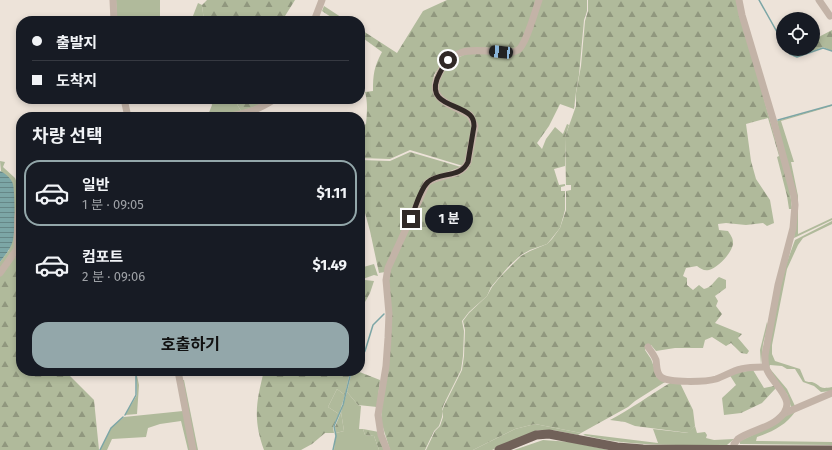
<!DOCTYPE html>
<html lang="ko">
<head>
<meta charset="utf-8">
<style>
  body { margin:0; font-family:"Fira Sans","Noto Sans KR",sans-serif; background:#242831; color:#f1f3f6; height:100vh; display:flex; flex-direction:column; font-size:15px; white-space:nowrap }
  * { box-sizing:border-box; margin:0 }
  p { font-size:13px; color:#9ea1a6 }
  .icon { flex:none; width:22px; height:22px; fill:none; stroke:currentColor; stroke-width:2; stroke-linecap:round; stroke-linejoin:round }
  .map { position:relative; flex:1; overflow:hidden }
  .side { position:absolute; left:16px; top:112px; width:349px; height:264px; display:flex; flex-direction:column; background:#171b24; border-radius:16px; box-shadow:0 2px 6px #0003 }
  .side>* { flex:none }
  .top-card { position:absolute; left:16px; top:16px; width:349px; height:88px; border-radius:16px; box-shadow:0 2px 6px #0003; display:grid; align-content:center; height:88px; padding:0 16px; background:#171b24 }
  .controls { position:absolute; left:776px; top:12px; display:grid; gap:8px }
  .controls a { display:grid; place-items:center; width:44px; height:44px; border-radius:50%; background:#171b24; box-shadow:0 2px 6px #0003; font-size:20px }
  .end { position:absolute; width:18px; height:18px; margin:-9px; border:5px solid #312926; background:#fff; box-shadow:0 0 0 2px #fff }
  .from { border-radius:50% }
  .bubble { position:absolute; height:28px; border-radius:14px; background:#171b24; box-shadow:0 2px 6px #0003; font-size:13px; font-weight:700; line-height:28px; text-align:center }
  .car { position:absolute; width:12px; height:24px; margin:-12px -6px; border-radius:5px; box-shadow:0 0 3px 1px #0007; background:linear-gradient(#222 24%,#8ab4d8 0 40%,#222 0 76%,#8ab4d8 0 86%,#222 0) }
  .top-card b { display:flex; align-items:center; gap:14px; height:38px; font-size:15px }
  .top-card b+b { border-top:1px solid #363941 }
  .top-card i { width:10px; height:10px; background:#f1f3f6 }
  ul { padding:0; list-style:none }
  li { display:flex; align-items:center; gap:12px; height:66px; margin:0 8px 6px; padding:0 8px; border:2px solid transparent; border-radius:16px }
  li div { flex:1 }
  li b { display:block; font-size:15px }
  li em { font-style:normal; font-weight:700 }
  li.current { border-color:#93a7aa }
  li>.icon { width:36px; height:36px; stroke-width:1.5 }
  h2 { padding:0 16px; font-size:18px; line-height:48px }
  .cta { display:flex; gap:8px; margin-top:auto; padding:8px 16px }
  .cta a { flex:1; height:46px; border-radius:16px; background:#93a7aa; color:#111; font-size:16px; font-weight:700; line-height:46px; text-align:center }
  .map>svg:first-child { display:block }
</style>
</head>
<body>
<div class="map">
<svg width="832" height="450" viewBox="0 0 832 450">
  <defs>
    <pattern id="forest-firs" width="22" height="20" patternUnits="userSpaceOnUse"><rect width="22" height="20" fill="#b0ba9b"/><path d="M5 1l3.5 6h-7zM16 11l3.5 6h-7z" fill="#90977e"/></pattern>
    <pattern id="water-rules" width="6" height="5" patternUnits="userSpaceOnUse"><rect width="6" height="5" fill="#7ca6a6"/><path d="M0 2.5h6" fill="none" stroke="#668787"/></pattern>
  </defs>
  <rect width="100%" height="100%" fill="#ede3d9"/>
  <!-- grass -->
  <g fill="#b0ba9b">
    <polygon points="116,0 160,0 160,21 117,21"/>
    <polygon points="198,3 202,5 204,21 191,21"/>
    <polygon points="210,99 234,99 241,111 240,112 208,115 212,105"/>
    <polygon points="832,105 832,106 781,121 794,162 791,162 798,196 798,234 832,218 832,220 794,238 796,213 777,121"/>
    <polygon points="0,161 5,162 3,167 15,178 18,186 16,202 16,248 0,269 0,262 9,250"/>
    <path d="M832,221v3l-29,14 -5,7 -11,24 -15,76v9l3,7 25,8 5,12c2,1 5,1 7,1 10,3 5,8 20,5v4l-11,1 -7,-6 -11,-4 -8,-13h-8l-5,-3 -12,-1 -1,2 2,3 16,19 8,17 -4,1 -4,-13 -13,-16 -8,-15 17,-90 12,-33z"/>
    <polygon points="374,264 378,276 374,275 360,280 360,268"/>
    <polygon points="767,322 768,325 763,344 761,365 760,350"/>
    <polygon points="136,371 139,385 137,414 125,415 137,395"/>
    <polygon points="182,380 184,380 198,450 196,450"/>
    <polygon points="337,389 345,395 339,414 328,407"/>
    <polygon points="347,392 358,405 361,406 359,429 363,429 365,435 374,436 379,450 334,450 336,433 344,431 341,412"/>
    <polygon points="183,411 191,450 188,450 181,421 160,424 148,428 146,437 112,439 107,450 100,450 111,428 124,417"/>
    <path d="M795,412c-9,13 -23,20 -38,25l-1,4 76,1v3l-92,-1v-3l36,-17 13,-11z"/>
    <polygon points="535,424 581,433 578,435 553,430 538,430 492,450 473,450 515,429"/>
    <path d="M695,426l2,7 8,-1 2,3 -1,3 8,2 20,-1 -7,6c-48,0 -97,2 -144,-10l2,-1 73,9 -5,-14 35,4z"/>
    <polygon points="543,440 571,442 609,450 514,450"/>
  </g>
  <!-- forest -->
  <g fill="url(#forest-firs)">
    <polygon points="207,0 295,0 285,16 290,21 204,21 202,5"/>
    <path d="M447,0h90l-14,42 -9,8 -32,-1 -39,13 -9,13 -2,11 2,8 31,20 4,6 3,8 -6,33 -3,5 -53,-16 -20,9 -30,-1v-28h2l1,-4 3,-2c1,-11 2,-21 -1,-32l8,-1c0,-17 1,-24 9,-39l-22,-16v-7l37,24 26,-42z"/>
    <polygon points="541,0 587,0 587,11 584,20 579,75 576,92 574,109 560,104 549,126 537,143 542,149 546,139 555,127 563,134 567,124 569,125 565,137 565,166 554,169 559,185 565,184 565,186 561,187 561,191 565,191 565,210 560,228 552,238 547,244 530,250 521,255 509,266 491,287 487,296 469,312 462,321 464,331 463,356 461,370 444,404 442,410 442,417 439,426 434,431 425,450 390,450 381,421 388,287 391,266 427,185 464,171 475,123 443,99 436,87 447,63 468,53 515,54"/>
    <path d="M588,0h148l54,191 2,18h-3l-2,-13 -10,-39 2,-1 -11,-38 -22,6 5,37 5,18 14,21 4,23 -7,3 -4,-3 -17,2 -20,-2 -8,1 1,6 9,1c2,3 5,7 5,11 1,9 -15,26 -24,28 -5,1 -8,-1 -12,-4l-11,2 -3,8 4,2v7l6,5 6,-5 5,4c7,-1 10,-8 15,-12l7,3v8l-11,8 3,5 -2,5 6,8 -7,9 27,11 -4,4 11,13 -2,3 -6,-1 -10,-10 -5,3 -14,-9 -7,3 -2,8h-28l-19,3 -5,-6 -4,1 -2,4 6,9 4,11 10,12 -30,19 -7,6 -47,26 -46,-9 -20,5 -42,21h-47l9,-19 5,-5 3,-9 -1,-6 3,-7 17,-34 2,-14 1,-26 -2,-9 6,-8 18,-17 5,-9 8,-10 21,-21 9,-5 17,-7 5,-5 8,-11 6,-18v-19l5,-1v-5h-5l-1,-48 11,-31v-13l5,-27 4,-45 3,-10z"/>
    <polygon points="324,6 347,21 337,21 322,11"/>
    <polygon points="832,30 832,51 823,47 797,57 789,53 796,49 813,49 813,40"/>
    <polygon points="234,99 269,99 261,105 241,111"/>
    <polygon points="410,152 461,167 431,178 385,272 379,273 370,231 360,195 360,160 390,161"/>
    <polygon points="21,202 21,371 67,371 67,373 94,400 99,450 0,450 0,275 16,254"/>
    <polygon points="365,280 374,281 370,293 360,311 360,285"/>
    <polygon points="753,370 764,388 774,386 776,388 762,403 741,413 724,415 722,398 736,385 729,374"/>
    <path d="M264,371h87l-2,5 -4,19 -8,-6 -9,18 11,7 -6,13 1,6h-9l-13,11 -11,6h-37c-11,-30 -8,-48 0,-79z"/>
    <polygon points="354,371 357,371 380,380 377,407 358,405 347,392 351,375"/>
    <path d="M670,383h10l13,27 2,16 -6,7 -54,-7 -10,-4 -15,-2c21,-11 40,-25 60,-37z"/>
    <polygon points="341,412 344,431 336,433 335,427"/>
    <polygon points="363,429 379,432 386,450 379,450 374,436 365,435"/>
  </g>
  <!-- water -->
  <path fill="url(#water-rules)" d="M0,171c5,2 11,7 13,13 2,9 2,47 0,56 -2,9 -8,15 -13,22z"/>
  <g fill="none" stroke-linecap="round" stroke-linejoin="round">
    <!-- stream -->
    <g stroke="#7ca6a6" stroke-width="1.5">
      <polyline points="759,0 781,39"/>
      <polyline points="786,49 790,54 797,57 823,48 832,51"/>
      <polyline points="778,120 832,105"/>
      <polyline points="360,359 365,351 373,325 384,314"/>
      <polyline points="125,415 136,395 136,371"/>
      <polyline points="100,450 111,428 123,417"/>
      <polyline points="333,450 336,436 334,426 343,405 350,376 352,371"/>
    </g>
    <!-- minor -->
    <g stroke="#c3b3a7" stroke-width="7">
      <polyline points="113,0 114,21"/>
      <polyline points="819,0 830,16"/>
      <polyline points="314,21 322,0"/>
      <polyline points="124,99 128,117"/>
      <path d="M223,117c23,-3 33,-6 52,-18"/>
      <polyline points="0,273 17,249 18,217 21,196"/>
      <path d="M648,347c3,4 6,8 8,13 1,6 0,13 5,17 7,6 45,5 55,2 9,-3 16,-8 25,-10 8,-2 17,-2 25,-2"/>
      <polyline points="178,371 193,450"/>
      <polyline points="785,413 832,393"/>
      <path d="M387,450l-6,-15 -3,-20 8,-49 2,-28 1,-24 -3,-34 2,-12 39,-85c13,-10 34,-5 41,-21l7,-36 -5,-11c-16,-9 -41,-14 -33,-36 12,-31 31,-30 60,-27 7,1 14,2 21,-2 8,-5 17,-39 21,-50"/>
      <path d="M733,450l1,-6 4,-5c12,-8 27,-10 39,-19 24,-18 -2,-32 -10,-50 -2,-4 -2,-10 -2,-15l13,-70 15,-57 2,-23 -1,-9 -21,-77 -31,-104 -3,-15"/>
    </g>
    <!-- major -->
    <polyline stroke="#716159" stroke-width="9" points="499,450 536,435 549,434 617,447 643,449 832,450"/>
  </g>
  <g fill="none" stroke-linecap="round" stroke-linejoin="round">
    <!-- route -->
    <path stroke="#312926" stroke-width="5" d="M411,219c4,-10 9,-30 17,-37 12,-11 32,-3 40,-20l6,-36c0,-3 -1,-8 -4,-11 -13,-12 -42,-10 -33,-36 3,-7 6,-13 11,-19"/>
  </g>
</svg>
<div class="controls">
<a><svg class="icon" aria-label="locate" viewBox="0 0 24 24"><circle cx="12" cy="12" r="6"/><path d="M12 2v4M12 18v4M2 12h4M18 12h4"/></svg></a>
</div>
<i class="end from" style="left:448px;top:60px"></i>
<i class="end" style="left:411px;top:219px"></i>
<div class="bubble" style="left:425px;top:205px;width:48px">1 분</div>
<i class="car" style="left:501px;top:52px;rotate:276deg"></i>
<div class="top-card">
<b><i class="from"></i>출발지</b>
<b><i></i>도착지</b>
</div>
<section class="side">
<h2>차량 선택</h2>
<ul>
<li class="current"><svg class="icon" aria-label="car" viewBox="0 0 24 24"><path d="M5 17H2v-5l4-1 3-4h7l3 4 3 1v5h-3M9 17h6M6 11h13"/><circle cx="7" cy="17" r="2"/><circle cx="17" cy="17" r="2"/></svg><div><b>일반</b><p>1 분 · 09:05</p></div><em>$1.11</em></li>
<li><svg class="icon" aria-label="car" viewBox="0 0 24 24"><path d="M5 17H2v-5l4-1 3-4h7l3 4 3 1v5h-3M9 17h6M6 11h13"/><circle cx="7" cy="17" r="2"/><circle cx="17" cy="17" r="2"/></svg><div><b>컴포트</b><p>2 분 · 09:06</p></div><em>$1.49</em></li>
</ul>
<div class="cta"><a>호출하기</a></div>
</section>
</div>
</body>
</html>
